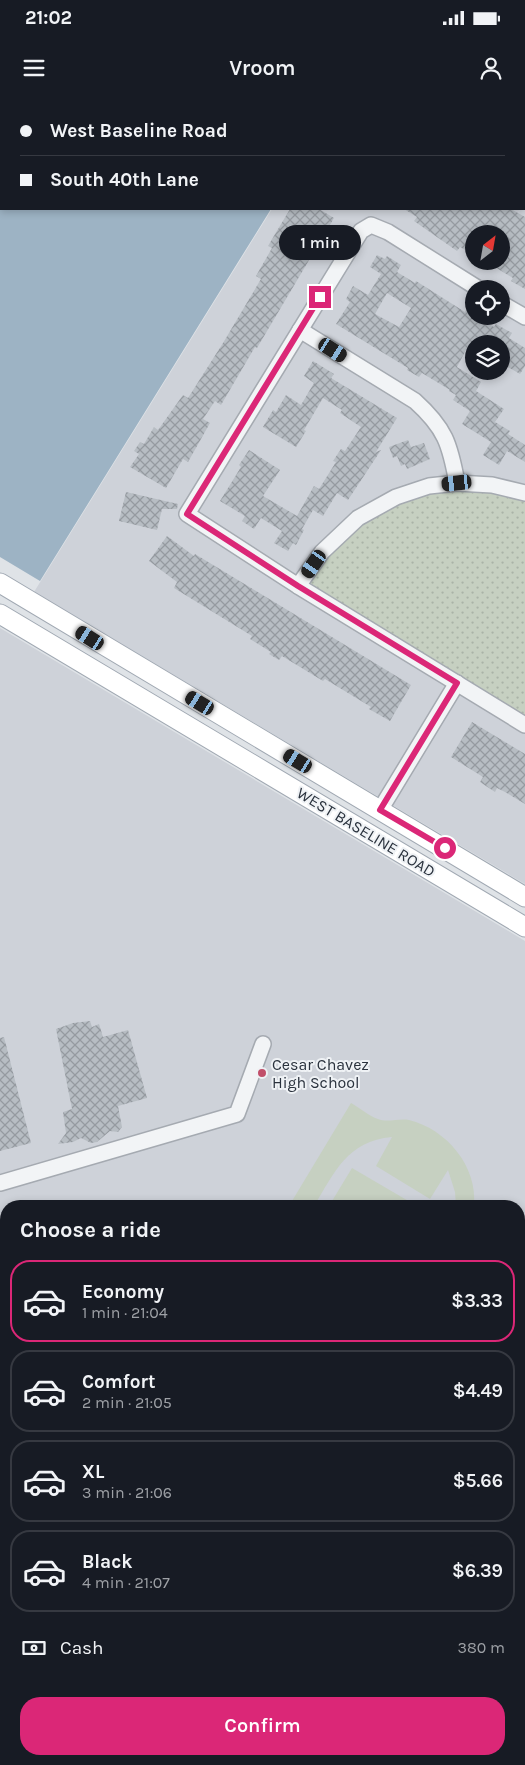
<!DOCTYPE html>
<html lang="en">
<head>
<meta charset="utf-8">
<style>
  body { margin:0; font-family:Karla,sans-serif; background:#242831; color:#f1f3f6; height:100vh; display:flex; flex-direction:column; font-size:19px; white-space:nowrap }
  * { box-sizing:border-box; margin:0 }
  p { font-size:16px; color:#9ea1a6 }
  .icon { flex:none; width:28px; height:28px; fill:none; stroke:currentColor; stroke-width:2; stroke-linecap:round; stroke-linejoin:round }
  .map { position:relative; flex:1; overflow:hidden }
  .side { position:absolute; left:0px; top:1100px; width:525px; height:565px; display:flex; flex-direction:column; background:#171b24; border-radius:20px 20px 0 0; box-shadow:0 2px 8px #0003 }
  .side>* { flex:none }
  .banner { position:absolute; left:0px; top:0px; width:525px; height:110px; box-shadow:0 2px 8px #0003; display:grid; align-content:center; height:110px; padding:0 20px; background:#171b24 }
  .needle { width:32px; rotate:31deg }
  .fabs { position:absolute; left:465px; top:125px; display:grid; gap:10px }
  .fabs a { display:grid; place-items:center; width:45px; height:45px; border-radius:50%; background:#171b24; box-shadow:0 2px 8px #0003; font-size:25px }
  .end { position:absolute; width:22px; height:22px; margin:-11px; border:6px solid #db2777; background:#fff; box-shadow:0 0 0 2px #fff }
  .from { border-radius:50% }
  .bubble { position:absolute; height:35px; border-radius:18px; background:#171b24; box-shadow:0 2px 8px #0003; font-size:16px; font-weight:600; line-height:35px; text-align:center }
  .car { position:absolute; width:15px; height:30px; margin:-15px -8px; border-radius:6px; box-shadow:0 0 4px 1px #0007; background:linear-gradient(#222 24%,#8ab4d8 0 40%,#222 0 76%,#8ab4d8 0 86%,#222 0) }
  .banner b { display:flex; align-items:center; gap:18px; height:48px; font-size:19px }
  .banner b+b { border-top:1px solid #363941 }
  .banner i { width:12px; height:12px; background:#f1f3f6 }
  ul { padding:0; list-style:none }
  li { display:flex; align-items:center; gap:15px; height:82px; margin:0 10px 8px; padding:0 10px; border:2px solid #363941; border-radius:20px }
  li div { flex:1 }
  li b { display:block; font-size:19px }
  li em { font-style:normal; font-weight:600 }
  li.selected { border-color:#db2777 }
  li>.icon { width:45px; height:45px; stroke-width:1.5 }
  h2 { padding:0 20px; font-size:22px; line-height:60px }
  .pay { display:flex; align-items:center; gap:12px; height:55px; padding:0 20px; font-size:19px }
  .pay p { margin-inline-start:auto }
  .cta { display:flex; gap:10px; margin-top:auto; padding:10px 20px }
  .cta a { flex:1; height:58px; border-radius:20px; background:#db2777; color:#fff; font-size:20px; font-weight:600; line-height:58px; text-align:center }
  .status { display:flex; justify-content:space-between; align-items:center; height:35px; padding:0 25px; background:#171b24; direction:ltr }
  .status svg { height:14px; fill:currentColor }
  header { display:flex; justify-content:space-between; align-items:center; height:65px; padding:0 20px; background:#171b24; font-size:22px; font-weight:600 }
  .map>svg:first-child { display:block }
</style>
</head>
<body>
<div class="status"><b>21:02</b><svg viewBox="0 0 49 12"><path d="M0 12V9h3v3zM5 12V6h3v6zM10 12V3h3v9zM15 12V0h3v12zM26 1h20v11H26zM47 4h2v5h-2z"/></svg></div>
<header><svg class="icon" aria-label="menu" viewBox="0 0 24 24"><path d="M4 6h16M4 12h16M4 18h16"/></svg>Vroom<svg class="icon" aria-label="person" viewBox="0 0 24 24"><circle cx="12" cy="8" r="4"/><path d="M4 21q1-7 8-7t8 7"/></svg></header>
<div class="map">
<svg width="525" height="1665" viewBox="0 0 525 1665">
  <defs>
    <pattern id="green-dots" width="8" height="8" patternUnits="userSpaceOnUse" patternTransform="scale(1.25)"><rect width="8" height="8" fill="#c6d0c1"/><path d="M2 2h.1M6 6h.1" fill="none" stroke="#aab3a7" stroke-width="1.8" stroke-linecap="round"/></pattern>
    <pattern id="building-cross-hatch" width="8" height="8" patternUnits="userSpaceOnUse" patternTransform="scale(1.25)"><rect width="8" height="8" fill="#b7bdc3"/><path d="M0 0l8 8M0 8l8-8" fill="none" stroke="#959aa0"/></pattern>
  </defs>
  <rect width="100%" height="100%" fill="#dfe3e7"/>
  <!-- built -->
  <g fill="#ced2d9" fill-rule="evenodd">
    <path d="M210,0h315v784l-491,-292 238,-383h252v-108zM474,134h27v27h-27zM474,189h27v27h-27zM474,244h27v27h-27z"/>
    <polygon points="0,528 525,841 525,1144 519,1154 519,1106 6,1106 6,1383 0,1379"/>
  </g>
  <!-- green -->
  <g fill="url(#green-dots)">
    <polygon points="429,386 525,393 525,625 298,486 358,418"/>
    <polygon points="525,1144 525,1665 0,1665 0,1387 6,1391 6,1659 519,1659 519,1154"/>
  </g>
  <!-- pitch -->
  <g fill="#c6d0c1">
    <path d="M351,1003c9,5 18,13 27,16 9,4 21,-1 31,1 37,9 69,46 65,86h-18l-1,-14 -7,-22 -18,29 -54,-33 16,-29c-45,4 -57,35 -78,69h-25z"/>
    <polygon points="352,1068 417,1106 329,1106"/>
    <polygon points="6,1433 6,1476 0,1472 0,1444"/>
    <polygon points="0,1503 6,1506 6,1538 0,1548"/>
    <polygon points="0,1585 6,1589 6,1659 126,1659 136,1665 0,1665"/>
  </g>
  <!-- water -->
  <polygon fill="#9db3c4" points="0,0 212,1 1,1 1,109 271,109 40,481 0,457"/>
  <!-- building -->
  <g fill="url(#building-cross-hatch)" fill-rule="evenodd">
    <polygon points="290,109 319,109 334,118 257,248 255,247 221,305 215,301 203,319 210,323 188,362 183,359 166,388 130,367 139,354 134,351 140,342 144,344 154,327 158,330 183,295 188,298 223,243 261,179 256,176 272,148 268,146"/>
    <polygon points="404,109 511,109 525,117 525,189 511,181 513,178 485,161 501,161 501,134 474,134 474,155 460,147 457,151 414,121 417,117"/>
    <path d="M377,155l8,4 2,-3 14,9 -4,7 18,11 1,-2 49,31 1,-2 28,17 2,-3 16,9 -3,5 16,10v18l-5,8 -19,-11v-19h-27l-2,7 -5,-3 -10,19 24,15 -5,9 28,18 -9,13 15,9 -2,3 17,11v17l-18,-11 -8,14 -16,-10 8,-13 -29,-18 8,-13 -17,-11 3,-5 -7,-4 1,-1 -28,-17 -3,4 -12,-7 1,-2 -72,-44 14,-22 -4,-3 7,-13 15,9 13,-21 -11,-7zM387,193l24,15 -12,19 -24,-13z"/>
    <polygon points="313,261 334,274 331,278 397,318 376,352 381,350 348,400 337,393 323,416 313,410 302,429 304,430 296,445 293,443 288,451 274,443 282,431 261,418 254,429 242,421 245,416 220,401 241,367 239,365 249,350 280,370 263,396 297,416 314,386 319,389 336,362 333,361 341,349 345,351 361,327 340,313 342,310 323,298 304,330 306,331 296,347 263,327 273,310 276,312 286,295 301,305 314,283 304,276"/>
    <polygon points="408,340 411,347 424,343 430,359 407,369 405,364 401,366 397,356 393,358 389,347"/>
    <polygon points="126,392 178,404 177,409 162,409 157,430 119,421"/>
    <polygon points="167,436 194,456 195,454 411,585 390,621 369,609 371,607 325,579 323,581 282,556 279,560 269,554 271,552 250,539 252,536 174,488 177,482 149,461"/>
    <polygon points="472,622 525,654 525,704 505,692 497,688 495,692 480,682 483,677 451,657"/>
    <polygon points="90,921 92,927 99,924 103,937 128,930 147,998 118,1006 122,1027 118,1032 110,1031 97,1042 91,1043 81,1038 73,1042 58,1044 66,1033 63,1012 72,1009 56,929 73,923"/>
    <polygon points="4,937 31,1043 0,1051 0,938"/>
  </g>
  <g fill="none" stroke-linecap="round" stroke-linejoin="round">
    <defs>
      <g id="minor">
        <polyline points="441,1 442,0"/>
        <polyline points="524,69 525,70"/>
        <polyline points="479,189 388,132 371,125 361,131 187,414 298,486 525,625"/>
        <polyline points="501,203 525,217"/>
        <path d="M300,230l115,71c30,27 35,43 42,82"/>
        <polyline points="298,486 322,452 358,418 396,397 429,386 457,383 492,385 525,393"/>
        <polyline points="380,710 457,583"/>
        <polyline points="0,1083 237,1014 263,944"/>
      </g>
      <g id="major">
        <polyline points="0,483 525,797"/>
        <polyline points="0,514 525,827"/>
      </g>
    </defs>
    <!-- minor casing -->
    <use href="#minor" stroke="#a5aab1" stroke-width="18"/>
    <!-- major casing -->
    <use href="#major" stroke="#a0a8b2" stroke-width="21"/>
    <!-- minor -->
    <use href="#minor" stroke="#f2f4f6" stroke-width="15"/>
    <!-- major -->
    <use href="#major" stroke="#fff" stroke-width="19"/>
  </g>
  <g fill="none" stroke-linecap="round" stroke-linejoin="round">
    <!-- route -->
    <polyline stroke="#db2777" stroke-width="6" points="320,197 187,414 298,486 457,583 380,710 445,748"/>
  </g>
  <!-- markers -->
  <circle fill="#c14f6a" stroke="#eff2f5" stroke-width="2" cx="262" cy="973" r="5"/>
  <g text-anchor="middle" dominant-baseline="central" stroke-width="4" stroke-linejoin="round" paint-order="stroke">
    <!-- street labels -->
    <g font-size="16" fill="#2a323d" stroke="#eff2f5">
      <text transform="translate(366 732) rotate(31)">WEST BASELINE ROAD</text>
    </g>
    <!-- poi labels -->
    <g font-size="16" fill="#2a323d" stroke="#eff2f5" text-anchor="start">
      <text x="272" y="964">Cesar Chavez<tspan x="272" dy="18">High School</tspan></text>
    </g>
  </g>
</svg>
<div class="fabs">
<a><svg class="needle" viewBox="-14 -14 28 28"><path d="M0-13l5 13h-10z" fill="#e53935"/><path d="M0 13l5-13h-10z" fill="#9ea1a6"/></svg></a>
<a><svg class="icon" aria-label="locate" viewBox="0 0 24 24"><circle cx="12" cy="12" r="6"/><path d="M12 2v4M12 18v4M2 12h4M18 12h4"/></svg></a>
<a><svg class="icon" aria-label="layers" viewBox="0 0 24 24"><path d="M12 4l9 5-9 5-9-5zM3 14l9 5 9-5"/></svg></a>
</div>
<i class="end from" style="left:445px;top:748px"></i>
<i class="end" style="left:320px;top:197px"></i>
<div class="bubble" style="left:279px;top:125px;width:82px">1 min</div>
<i class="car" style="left:333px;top:250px;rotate:122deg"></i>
<i class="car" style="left:457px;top:383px;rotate:264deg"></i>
<i class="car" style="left:314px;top:464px;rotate:215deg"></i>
<i class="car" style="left:90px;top:538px;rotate:302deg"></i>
<i class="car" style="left:200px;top:603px;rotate:301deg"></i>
<i class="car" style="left:298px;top:661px;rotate:301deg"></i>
<div class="banner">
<b><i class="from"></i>West Baseline Road</b>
<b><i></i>South 40th Lane</b>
</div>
<section class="side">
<h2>Choose a ride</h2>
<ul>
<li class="selected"><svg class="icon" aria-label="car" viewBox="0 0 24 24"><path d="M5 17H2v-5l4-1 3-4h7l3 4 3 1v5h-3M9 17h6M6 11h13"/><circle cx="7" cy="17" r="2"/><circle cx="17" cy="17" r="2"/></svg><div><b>Economy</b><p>1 min · 21:04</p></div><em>$3.33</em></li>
<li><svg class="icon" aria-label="car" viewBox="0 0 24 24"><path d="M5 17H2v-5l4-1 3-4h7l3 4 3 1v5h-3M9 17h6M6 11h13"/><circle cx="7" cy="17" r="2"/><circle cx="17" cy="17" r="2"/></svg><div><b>Comfort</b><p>2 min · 21:05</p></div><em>$4.49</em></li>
<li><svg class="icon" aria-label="car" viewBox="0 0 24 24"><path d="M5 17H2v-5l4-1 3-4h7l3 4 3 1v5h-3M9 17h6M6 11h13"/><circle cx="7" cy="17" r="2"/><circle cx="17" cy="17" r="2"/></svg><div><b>XL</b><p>3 min · 21:06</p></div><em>$5.66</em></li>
<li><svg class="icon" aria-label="car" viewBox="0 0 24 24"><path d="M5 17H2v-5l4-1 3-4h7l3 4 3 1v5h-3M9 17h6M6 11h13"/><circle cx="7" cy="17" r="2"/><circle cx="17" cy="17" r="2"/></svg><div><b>Black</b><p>4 min · 21:07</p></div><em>$6.39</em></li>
</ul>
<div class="pay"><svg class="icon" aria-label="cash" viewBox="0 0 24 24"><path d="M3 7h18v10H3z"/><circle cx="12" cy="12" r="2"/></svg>Cash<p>380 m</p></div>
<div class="cta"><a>Confirm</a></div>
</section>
</div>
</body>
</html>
